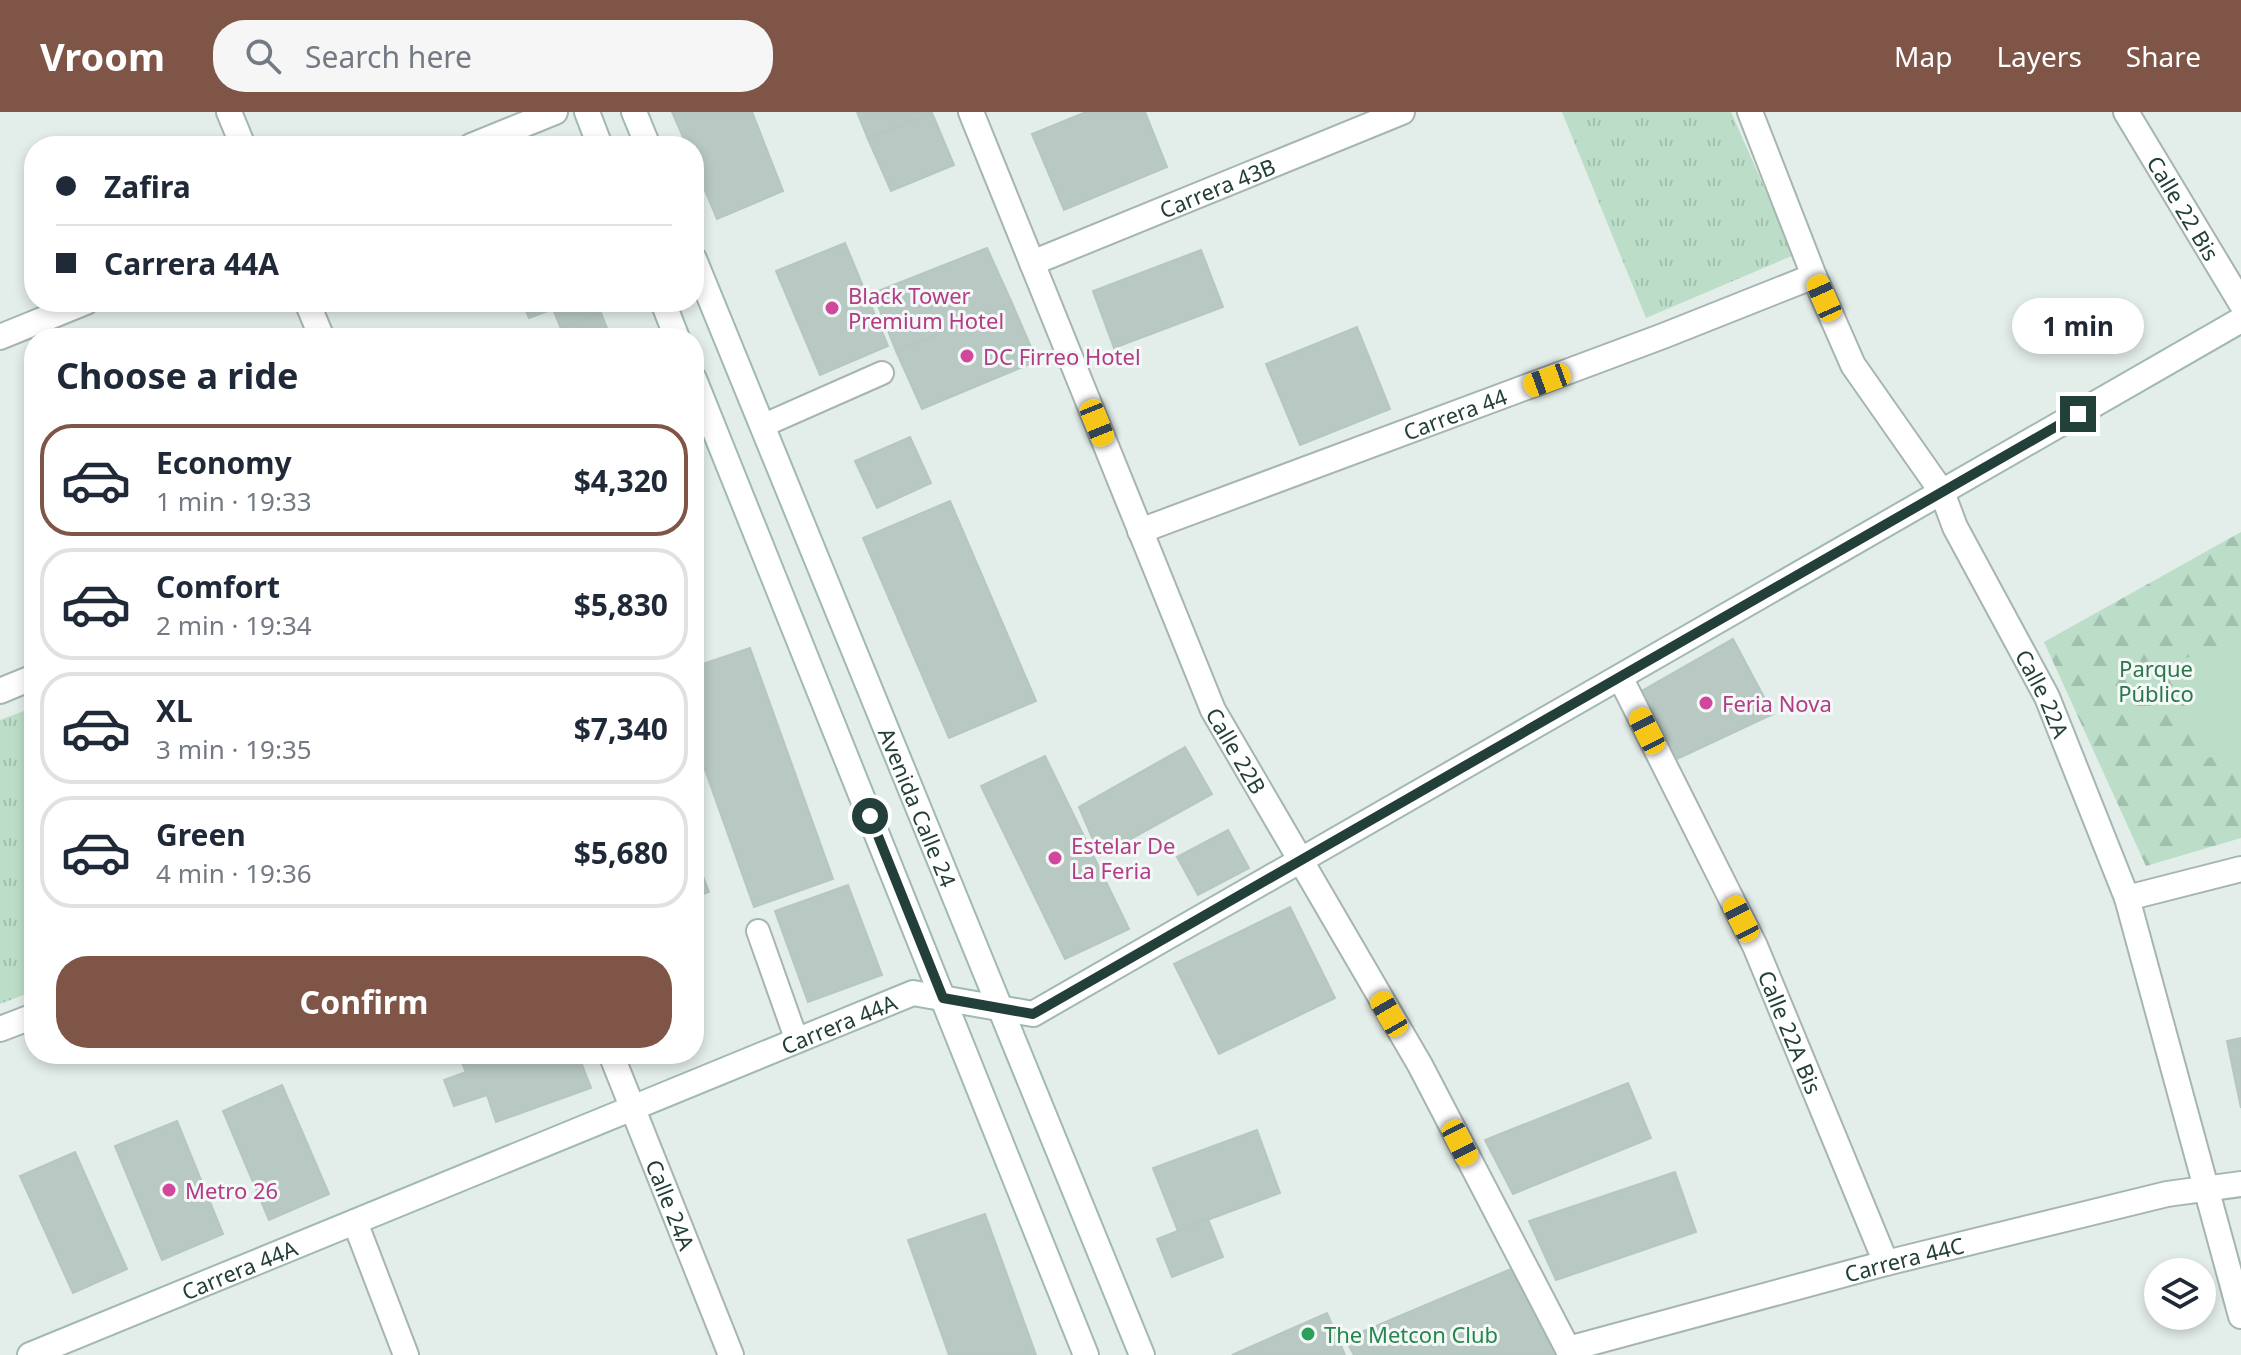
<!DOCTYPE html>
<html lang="en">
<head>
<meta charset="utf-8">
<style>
  body { margin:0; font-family:"Noto Sans",sans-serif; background:#f6f6f7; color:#1f2937; height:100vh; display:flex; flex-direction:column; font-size:30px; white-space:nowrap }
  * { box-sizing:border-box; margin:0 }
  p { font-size:26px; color:#747a83 }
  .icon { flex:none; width:44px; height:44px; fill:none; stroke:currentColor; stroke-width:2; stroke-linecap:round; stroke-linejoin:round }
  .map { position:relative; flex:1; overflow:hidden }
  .panel { position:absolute; left:24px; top:216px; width:680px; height:736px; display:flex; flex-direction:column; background:#fff; border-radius:32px; box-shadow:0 4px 12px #0003 }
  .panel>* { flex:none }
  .guide { position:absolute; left:24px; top:24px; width:680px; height:176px; border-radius:32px; box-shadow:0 4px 12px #0003; display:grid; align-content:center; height:176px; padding:0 32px; background:#fff }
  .fabs { position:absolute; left:2144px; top:1146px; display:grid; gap:16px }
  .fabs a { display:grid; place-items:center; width:72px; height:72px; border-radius:50%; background:#fff; box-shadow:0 4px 12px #0003; font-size:40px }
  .end { position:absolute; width:36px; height:36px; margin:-18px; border:10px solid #233f39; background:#fff; box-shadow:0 0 0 4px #fff }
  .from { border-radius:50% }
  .bubble { position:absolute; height:56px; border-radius:28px; background:#fff; box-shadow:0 4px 12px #0003; font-size:26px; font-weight:700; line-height:56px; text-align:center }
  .car { position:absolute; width:24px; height:48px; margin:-24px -12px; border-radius:10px; box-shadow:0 0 6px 2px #0007; background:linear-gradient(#f5c518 24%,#345 0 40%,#f5c518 0 76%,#345 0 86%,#f5c518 0) }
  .guide b { display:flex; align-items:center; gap:28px; height:76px; font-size:30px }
  .guide b+b { border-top:2px solid #e0e1e3 }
  .guide i { width:20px; height:20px; background:#1f2937 }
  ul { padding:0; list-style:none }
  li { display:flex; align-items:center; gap:24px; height:112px; margin:0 16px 12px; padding:0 16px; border:4px solid #e0e1e3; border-radius:32px }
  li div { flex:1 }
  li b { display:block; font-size:30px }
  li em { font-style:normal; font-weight:700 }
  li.on { border-color:#7e5547 }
  li>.icon { width:72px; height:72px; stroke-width:1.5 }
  h2 { padding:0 32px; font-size:36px; line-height:96px }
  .button { display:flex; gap:16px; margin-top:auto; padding:16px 32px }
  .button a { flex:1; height:92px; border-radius:32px; background:#7e5547; color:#fff; font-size:32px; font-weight:700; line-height:92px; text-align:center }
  header { display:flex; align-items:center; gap:48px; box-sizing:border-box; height:112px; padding:0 40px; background:#7e5547; color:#fff }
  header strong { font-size:38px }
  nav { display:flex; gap:44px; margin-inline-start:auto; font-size:28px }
  .search { width:560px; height:72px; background:#f6f6f7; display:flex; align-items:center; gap:20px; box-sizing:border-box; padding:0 28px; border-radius:32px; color:#747a83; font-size:30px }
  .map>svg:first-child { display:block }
</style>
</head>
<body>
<header>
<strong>Vroom</strong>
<div class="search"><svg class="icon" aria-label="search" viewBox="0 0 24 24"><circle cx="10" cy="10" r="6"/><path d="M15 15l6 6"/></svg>Search here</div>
<nav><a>Map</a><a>Layers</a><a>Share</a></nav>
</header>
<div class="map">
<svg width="2241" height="1243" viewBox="0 0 2241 1243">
  <defs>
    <pattern id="forest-firs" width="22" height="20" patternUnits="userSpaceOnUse" patternTransform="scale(2)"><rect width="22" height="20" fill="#bcdec8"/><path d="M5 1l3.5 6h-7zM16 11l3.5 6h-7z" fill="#a1c0ad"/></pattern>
    <pattern id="park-tufts" width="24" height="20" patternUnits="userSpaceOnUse" patternTransform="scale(2)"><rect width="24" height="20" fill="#bcdec8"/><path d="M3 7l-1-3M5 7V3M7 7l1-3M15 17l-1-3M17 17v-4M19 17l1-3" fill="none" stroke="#a1c0ad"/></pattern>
  </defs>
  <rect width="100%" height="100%" fill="#e3ede9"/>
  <!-- forest -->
  <polygon fill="url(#forest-firs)" points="2241,420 2241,726 2146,754 2044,530"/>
  <!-- park -->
  <g fill="url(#park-tufts)">
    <polygon points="1562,0 1731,0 1794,143 1646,206"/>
    <polygon points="34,595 34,879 0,892 0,608"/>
  </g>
  <!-- garden -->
  <polygon fill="#bcdec8" points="2241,528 2241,636 2202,648 2171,551"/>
  <!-- building -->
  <g fill="#b8c8c3" stroke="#b6c7c1" stroke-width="2">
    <polygon points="672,0 752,0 783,79 717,107 694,52 694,34 687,34"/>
    <polygon points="857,0 932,0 932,1 868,27"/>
    <polygon points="1086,0 1145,0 1167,55 1064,98 1032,22"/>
    <polygon points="932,1 954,53 891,79 868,27"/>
    <polygon points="845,131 888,234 820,263 776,159"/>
    <polygon points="987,136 1012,191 896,239 873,181"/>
    <polygon points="1201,138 1223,195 1114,236 1093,179"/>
    <polygon points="522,190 596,190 601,201 561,217 553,197 529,206"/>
    <polygon points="1012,191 1037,249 922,297 896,239"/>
    <polygon points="601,201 611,226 540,226 561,217"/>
    <polygon points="1357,215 1390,297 1300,333 1266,252"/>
    <polygon points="910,325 931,371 877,396 855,349"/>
    <polygon points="950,389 1036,589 949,626 863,426"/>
    <polygon points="1733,527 1773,602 1675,648 1640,580"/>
    <polygon points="750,536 833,767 754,795 694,627 694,555"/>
    <polygon points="1185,635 1212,682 1100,744 1079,695"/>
    <polygon points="1045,644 1129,817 1065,847 981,674"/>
    <polygon points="1228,718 1249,756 1198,783 1177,745"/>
    <polygon points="694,741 709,780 694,785"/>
    <polygon points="848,773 882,863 808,890 775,799"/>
    <polygon points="1290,795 1335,886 1219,942 1174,852"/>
    <polygon points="2241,926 2241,996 2227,929"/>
    <polygon points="458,942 578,942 591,976 496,1010 487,983 454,994 444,968 466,960"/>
    <polygon points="1628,971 1651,1026 1513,1082 1485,1028"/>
    <polygon points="282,973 329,1082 269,1108 223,999"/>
    <polygon points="177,1009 223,1122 162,1148 115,1034"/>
    <polygon points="1257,1018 1280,1081 1178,1119 1153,1056"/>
    <polygon points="75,1040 127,1157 73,1181 20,1064"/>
    <polygon points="1675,1060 1696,1120 1556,1168 1529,1109"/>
    <polygon points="985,1102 1036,1243 949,1243 908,1128"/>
    <polygon points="1208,1107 1223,1145 1172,1165 1157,1127"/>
    <polygon points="1511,1157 1557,1243 1354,1243 1345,1227"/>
    <polygon points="1327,1201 1345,1243 1232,1243"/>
  </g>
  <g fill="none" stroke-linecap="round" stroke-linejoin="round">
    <defs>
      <g id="lane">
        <polyline points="762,314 882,261"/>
        <polyline points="758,819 797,929"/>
      </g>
      <g id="street">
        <polyline points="229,0 243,34"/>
        <path id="s1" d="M971,0l242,598 207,355 151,290"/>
        <path id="s2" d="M1750,0l64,164 39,89 89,127 13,35 92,170 80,201 114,418"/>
        <path id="s3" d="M2126,0l115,191"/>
        <polyline points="471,34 555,0"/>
        <path id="s4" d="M1032,151l370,-151"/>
        <polyline points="307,190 322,226"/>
        <polyline points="0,225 86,190"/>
        <path id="s5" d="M1140,419l523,-195 151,-60"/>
        <path id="s6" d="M1620,565l135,269 131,317"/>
        <polyline points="0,579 34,565"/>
        <polyline points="2127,786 2241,757"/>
        <polyline points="0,917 34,904"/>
        <path id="s7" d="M611,942l120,301"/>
        <polyline points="355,1110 406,1243"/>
        <path id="s8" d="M1568,1237l318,-86 281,-69 74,-10"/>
      </g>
      <g id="secondary">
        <polyline points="587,0 600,34"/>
        <polyline points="634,0 648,34"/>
        <path id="s9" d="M694,147l448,1096"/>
        <polyline points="663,190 677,226"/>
        <polyline points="694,267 1086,1243"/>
        <path id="s10" d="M30,1243l883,-362 120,21 1208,-694"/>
      </g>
    </defs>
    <!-- lane casing -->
    <use href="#lane" stroke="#a6b5b1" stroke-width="26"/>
    <!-- street casing -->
    <use href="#street" stroke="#a6b5b1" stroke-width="28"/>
    <!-- secondary casing -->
    <use href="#secondary" stroke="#a1b9b2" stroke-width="28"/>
    <!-- lane -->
    <use href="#lane" stroke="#fff" stroke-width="22"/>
    <!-- street -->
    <use href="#street" stroke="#fff" stroke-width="24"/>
    <!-- secondary -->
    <use href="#secondary" stroke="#fff" stroke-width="24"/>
  </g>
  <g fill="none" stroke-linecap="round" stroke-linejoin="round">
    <!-- route -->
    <polyline stroke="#233f39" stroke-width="10" points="870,704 943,886 1033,902 2078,302"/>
  </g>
  <!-- markers -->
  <g fill="#d1479c" stroke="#f4f9f7" stroke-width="3">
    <circle cx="832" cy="196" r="8"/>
    <circle cx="967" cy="244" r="8"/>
    <circle cx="1706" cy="591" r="8"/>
    <circle cx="1055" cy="746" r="8"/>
    <circle cx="169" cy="1078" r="8"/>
  </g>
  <circle fill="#2e9e5b" stroke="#f4f9f7" stroke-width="3" cx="1308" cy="1222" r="8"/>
  <g text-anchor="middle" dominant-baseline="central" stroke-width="6" stroke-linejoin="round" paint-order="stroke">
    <!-- street labels -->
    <g font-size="22" fill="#233f39" stroke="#f4f9f7">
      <text stroke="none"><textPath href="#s4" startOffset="200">Carrera 43B</textPath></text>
      <text stroke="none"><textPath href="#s3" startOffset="112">Calle 22 Bis</textPath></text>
      <text stroke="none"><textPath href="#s5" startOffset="336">Carrera 44</textPath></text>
      <text stroke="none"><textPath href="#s2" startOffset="654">Calle 22A</textPath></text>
      <text stroke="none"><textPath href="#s1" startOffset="692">Calle 22B</textPath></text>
      <text stroke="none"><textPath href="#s9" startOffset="592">Avenida Calle 24</textPath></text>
      <text stroke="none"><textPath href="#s10" startOffset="874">Carrera 44A</textPath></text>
      <text stroke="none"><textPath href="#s6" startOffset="394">Calle 22A Bis</textPath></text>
      <text stroke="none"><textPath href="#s7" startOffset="162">Calle 24A</textPath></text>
      <text stroke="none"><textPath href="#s8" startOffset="348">Carrera 44C</textPath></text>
      <text stroke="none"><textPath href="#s10" startOffset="226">Carrera 44A</textPath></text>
    </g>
    <!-- hotel labels -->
    <g font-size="22" fill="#b23c85" stroke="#f4f9f7" text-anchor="start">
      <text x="848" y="183">Black Tower<tspan x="848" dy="25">Premium Hotel</tspan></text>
      <text x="983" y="244">DC Firreo Hotel</text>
      <text x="1722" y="591">Feria Nova</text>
      <text x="1071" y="733">Estelar De<tspan x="1071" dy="25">La Feria</tspan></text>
      <text x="185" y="1078">Metro 26</text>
    </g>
    <!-- park labels -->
    <g font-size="22" fill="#2c764e" stroke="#f4f9f7">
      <text x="2156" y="556">Parque<tspan x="2156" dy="25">Público</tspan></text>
    </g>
    <!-- leisure labels -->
    <g font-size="22" fill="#27864d" stroke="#f4f9f7" text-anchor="start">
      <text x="1324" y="1222">The Metcon Club</text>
    </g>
  </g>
</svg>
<div class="fabs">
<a><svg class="icon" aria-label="layers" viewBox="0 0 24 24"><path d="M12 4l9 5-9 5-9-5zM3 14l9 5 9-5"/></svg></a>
</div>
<i class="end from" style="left:870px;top:704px"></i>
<i class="end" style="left:2078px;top:302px"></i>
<div class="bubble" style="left:2012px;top:186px;width:132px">1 min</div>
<i class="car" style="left:1824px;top:186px;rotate:336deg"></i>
<i class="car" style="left:1547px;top:268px;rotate:250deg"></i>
<i class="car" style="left:1097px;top:311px;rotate:158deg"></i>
<i class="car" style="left:1647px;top:619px;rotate:333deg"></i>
<i class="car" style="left:1741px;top:807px;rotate:333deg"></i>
<i class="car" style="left:1389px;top:902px;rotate:330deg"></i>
<i class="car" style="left:1460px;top:1031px;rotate:153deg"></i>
<div class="guide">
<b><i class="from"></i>Zafira</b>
<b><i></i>Carrera 44A</b>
</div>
<section class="panel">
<h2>Choose a ride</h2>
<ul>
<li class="on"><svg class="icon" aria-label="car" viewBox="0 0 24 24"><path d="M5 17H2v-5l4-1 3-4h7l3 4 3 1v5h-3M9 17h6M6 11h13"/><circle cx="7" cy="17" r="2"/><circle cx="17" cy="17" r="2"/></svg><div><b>Economy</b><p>1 min · 19:33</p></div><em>$4,320</em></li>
<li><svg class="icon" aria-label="car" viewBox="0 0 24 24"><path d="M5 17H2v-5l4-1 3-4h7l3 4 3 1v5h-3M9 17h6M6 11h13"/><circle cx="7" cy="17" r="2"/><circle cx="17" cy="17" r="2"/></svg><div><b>Comfort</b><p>2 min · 19:34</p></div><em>$5,830</em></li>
<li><svg class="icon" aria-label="car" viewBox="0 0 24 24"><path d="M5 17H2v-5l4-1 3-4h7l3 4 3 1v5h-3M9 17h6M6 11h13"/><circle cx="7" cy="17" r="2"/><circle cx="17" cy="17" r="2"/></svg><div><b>XL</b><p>3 min · 19:35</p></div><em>$7,340</em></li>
<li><svg class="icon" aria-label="car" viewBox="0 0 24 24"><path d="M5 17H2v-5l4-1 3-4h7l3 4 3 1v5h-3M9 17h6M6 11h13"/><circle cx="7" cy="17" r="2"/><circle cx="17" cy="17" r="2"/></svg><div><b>Green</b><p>4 min · 19:36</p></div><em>$5,680</em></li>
</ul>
<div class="button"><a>Confirm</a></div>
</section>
</div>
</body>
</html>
